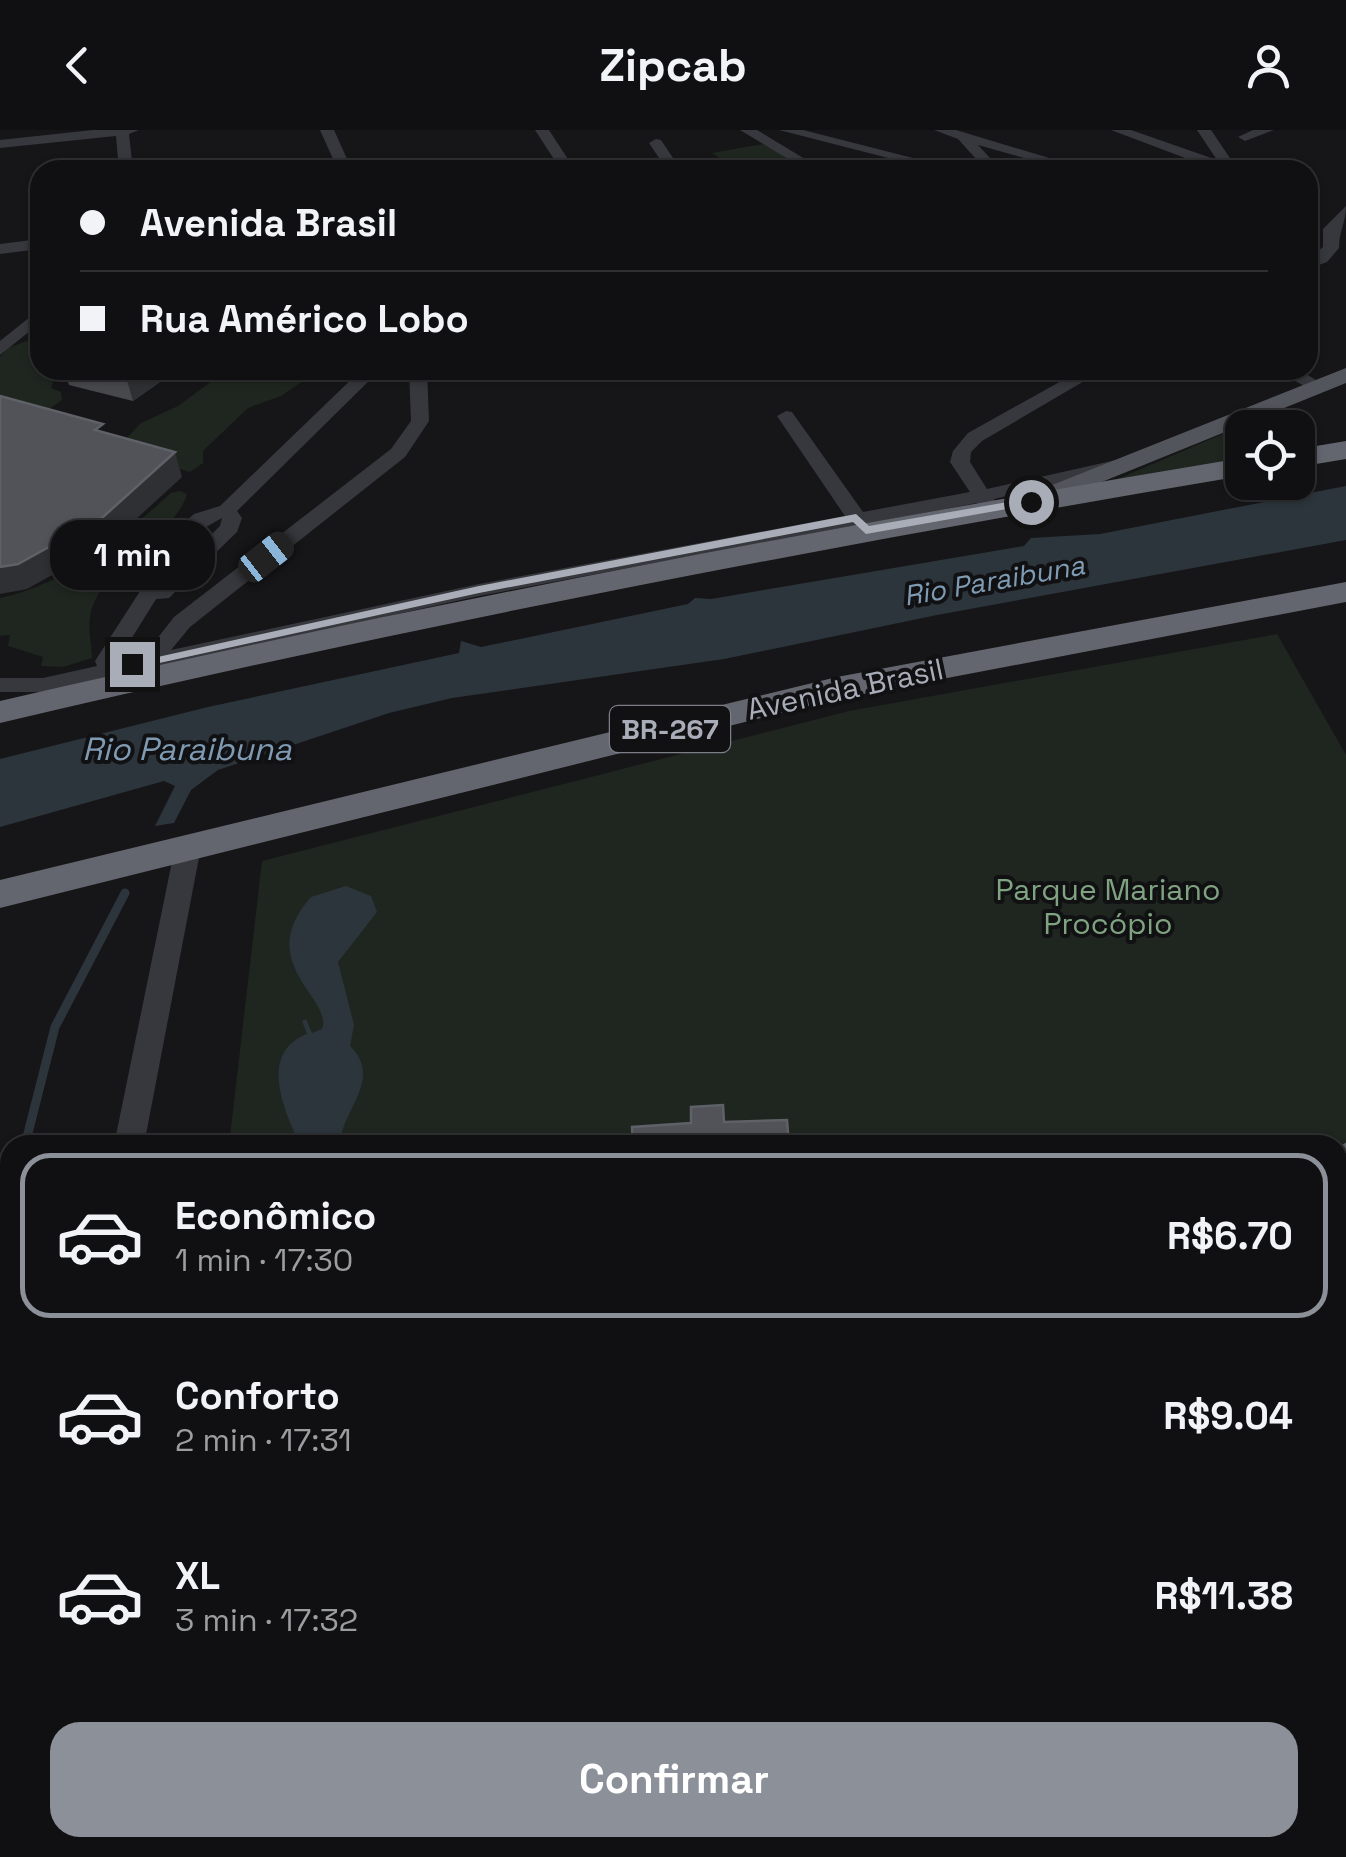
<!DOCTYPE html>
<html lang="pt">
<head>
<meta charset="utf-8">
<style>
  body { margin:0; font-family:"Space Grotesk",sans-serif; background:#1e1e20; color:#f1f3f6; height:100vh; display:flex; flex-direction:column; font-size:38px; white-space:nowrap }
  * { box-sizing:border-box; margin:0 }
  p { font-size:32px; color:#9c9d9f }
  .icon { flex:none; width:55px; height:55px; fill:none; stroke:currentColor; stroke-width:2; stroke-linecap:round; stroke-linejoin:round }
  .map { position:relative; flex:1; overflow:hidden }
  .details { position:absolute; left:0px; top:1005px; width:1348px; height:722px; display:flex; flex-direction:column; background:#101012; border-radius:30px 30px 0 0; box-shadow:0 2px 8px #0004,0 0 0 2px #303032 }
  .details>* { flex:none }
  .hud { position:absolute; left:30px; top:30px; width:1288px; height:220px; border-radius:30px; box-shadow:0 2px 8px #0004,0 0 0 2px #303032; display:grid; align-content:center; height:220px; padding:0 50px; background:#101012 }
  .buttons { position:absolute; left:1225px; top:280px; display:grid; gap:20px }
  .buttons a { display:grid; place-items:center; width:90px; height:90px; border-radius:20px; background:#101012; box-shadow:0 2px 8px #0004,0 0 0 2px #303032; font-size:50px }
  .end { position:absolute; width:45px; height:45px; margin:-22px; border:12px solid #a8adb8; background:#111; box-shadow:0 0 0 5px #111 }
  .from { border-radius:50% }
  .bubble { position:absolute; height:70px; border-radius:30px; background:#101012; box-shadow:0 2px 8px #0004,0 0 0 2px #303032; font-size:32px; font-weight:700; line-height:70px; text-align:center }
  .car { position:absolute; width:30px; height:60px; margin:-30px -15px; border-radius:12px; box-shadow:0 0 8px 2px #0007; background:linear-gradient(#222 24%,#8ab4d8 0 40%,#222 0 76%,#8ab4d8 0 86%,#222 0) }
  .hud b { display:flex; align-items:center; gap:35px; height:95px; font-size:38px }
  .hud b+b { border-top:2px solid #303032 }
  .hud i { width:25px; height:25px; background:#f1f3f6 }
  ul { padding:18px 0 0; list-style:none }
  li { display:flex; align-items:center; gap:30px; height:165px; margin:0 20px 15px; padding:0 30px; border:5px solid transparent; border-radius:30px }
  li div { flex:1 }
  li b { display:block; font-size:38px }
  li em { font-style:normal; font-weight:700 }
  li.current { border-color:#8c9099 }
  li>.icon { width:90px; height:90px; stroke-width:1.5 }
  .primary-button { display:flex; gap:20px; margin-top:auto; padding:20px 50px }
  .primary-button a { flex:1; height:115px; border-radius:30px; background:#8c9099; color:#fff; font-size:40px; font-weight:700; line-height:115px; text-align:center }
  header { display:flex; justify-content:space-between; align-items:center; height:130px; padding:0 50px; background:#101012; font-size:45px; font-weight:700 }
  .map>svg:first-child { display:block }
</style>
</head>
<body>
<header><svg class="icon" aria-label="back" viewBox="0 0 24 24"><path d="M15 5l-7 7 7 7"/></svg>Zipcab<svg class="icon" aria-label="person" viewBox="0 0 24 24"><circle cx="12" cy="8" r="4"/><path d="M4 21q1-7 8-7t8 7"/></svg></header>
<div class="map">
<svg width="1346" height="1727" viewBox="0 0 1346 1727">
  <rect width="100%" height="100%" fill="#161618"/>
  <!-- green -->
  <g fill="#1e261f">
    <polygon points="763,14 787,27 736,40 712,23"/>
    <polygon points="40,206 40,240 83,240 74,246 55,246 51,258 61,262 62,270 14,304 0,285 0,227 8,218"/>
    <polygon points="227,240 319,240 281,266 248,278 203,321 203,333 190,342 116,319 141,293 178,276"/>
    <polygon points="1232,300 1242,306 1242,331 1106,354"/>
    <path d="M180,361l7,3c-14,46 -91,73 -97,124 -2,13 2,28 2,40l-29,9 -22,-1 2,-9 -35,-11 2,-11 -10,1v-38c67,-14 121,-60 171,-105z"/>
    <polygon points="1277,504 1346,625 1346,1021 1338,1027 1338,1015 229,1015 262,731 849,581"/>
    <polygon points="1338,1613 1346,1635 1346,1727 147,1727 148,1718 1338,1718"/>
  </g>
  <!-- water -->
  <g fill="#2c353c">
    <polygon points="1346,356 1346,410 937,485 724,529 452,568 389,583 218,640 191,660 174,693 155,696 175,656 164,651 0,697 0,629 208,577 459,523 461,511 481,517 688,474 695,468 711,469 1024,416 1031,408 1100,404"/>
    <path d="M346,756l25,10 6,16 -39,50 16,63 -4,21c29,29 2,54 -8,86l4,13h-46c-16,-35 -42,-92 7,-111l-5,-13 4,-2 6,14 10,-4c12,-30 -70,-66 -11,-132z"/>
  </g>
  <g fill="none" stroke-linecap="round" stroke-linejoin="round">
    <!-- stream-far1 -->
    <g stroke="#2c353c" stroke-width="9">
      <polyline points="25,1015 55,897 125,763"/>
      <polyline points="2,1106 10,1074"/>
    </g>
    <!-- stream -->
    <polyline stroke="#2c353c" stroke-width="11" points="0,1113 2,1103"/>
    <!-- minor -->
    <g fill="#37383d" fill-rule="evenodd">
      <polygon points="93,0 139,0 129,4 133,40 119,40 116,6 0,18 0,10"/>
      <polygon points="320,0 334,0 352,40 338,40"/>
      <polygon points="535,0 549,0 575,40 561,40"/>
      <polygon points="740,0 757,0 823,40 806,40"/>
      <polygon points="779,0 803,0 960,40 935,40"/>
      <polygon points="934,0 956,0 1089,40 1066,40 978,15 1001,40 986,40 958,9"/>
      <polygon points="1111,0 1131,0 1217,30 1197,0 1211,0 1238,40 1217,40"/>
      <polygon points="1253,0 1274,0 1245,11 1238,7"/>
      <polygon points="656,9 661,10 681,40 667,40 649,13"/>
      <path d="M1346,76c0,16 -7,25 -7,42l-12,14 -19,7v-10l15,-12v-18z"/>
      <polygon points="40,109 40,119 0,124 0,114"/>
      <polygon points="40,179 40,193 0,225 0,211"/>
      <path d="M361,240h19l-143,141 5,7 -5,14 -68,66 -13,1 -39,63 32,-7v-6l25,-32 217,-168 20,-28 -2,-51h18l2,51 -24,36 -215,170 -19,23 308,-66 366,-68 -68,-100 9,-5 6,1 71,100 107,-20 -20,-30 3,-11 15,-18 113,-63h22l-121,71 -11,11 -1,10 17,27 129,-29 10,6 -3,4 -129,29 5,8 -10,6 -7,-2 -5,-8 -107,20 5,7 -10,6 -13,-10 -373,70 -308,68 -3,14h-16l-3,-9 -27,6 -2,9 -8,2 -11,-7 -42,13h-59v-14h43l54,-12 -2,-5 89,-138 10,-9 26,-8zM222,388l-2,8 -47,46 26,-41z"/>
      <polygon points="1276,240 1299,240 1328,257 1319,262 1313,261"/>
      <polygon points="188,708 201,717 144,1015 114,1015 175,717"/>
    </g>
    <!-- major -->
    <polygon fill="#53555c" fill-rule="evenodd" points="1346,238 1346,253 1040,377 1031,380 1018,372 1022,367"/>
    <!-- highway -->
    <g fill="#63666e" fill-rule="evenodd">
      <polygon points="1346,311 1346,329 1298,337 1298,319"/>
      <path d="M1242,328v18c-417,70 -831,150 -1242,247v-22c412,-95 825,-174 1242,-243z"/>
      <polygon points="1346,452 1346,472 837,569 0,778 0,750 837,547"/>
    </g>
  </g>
  <!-- wall -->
  <g fill="#47494d">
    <polygon points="64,240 177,240 133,271 69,255"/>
    <polygon points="1346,1014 1346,1608 1338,1586 1338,1019"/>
  </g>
  <!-- shaded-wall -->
  <g fill="#2f3033">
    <polygon points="124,240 177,240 133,271"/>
    <polygon points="175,322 182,347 111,412 27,459 0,464 0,437"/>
  </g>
  <!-- building -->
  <g fill="#525359" stroke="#5f6168" stroke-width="2.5">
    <polygon points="0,266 103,294 95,300 175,322 103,387 18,434 0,437"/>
    <polygon points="723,975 724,992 787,990 789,1015 633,1015 632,997 691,993 691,977"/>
    <polygon points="1346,1014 1346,1527 1338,1506 1338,1019"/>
  </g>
  <!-- route -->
  <polygon fill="#a8adb8" points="1031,368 1035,374 866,404 853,392 479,463 132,539 126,534 479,456 856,384 869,396"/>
  <g text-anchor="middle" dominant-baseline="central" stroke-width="8" stroke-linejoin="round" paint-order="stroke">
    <!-- far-water labels -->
    <g font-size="28" font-style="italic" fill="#7f9bb3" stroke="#111113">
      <text transform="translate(994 450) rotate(-10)">Rio Paraibuna</text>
    </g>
    <!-- shield labels -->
    <rect fill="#111113" stroke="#7b7e86" stroke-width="2.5" x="610" y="576" width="120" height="46" rx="8"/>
    <g font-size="28" font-weight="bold" fill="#a8adb8">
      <text x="670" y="599">BR-267</text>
    </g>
    <!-- street labels -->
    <g font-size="30" fill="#a8adb8" stroke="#111113">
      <text transform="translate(845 559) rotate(-12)">Avenida Brasil</text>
    </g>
    <!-- park labels -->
    <g font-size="30" fill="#7fa381" stroke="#111113">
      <text x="1108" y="759">Parque Mariano<tspan x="1108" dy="34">Procópio</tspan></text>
    </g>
    <!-- water labels -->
    <g font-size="32" font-style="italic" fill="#7f9bb3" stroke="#111113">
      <text x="187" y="619">Rio Paraibuna</text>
    </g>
  </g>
</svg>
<div class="buttons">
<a><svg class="icon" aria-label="locate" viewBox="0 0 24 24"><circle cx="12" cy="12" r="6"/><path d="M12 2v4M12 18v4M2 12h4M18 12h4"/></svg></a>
</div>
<i class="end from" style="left:1031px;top:372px"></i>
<i class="end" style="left:132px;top:534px"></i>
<div class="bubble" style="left:50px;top:390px;width:165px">1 min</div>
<i class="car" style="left:266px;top:427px;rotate:52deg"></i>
<div class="hud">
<b><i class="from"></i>Avenida Brasil</b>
<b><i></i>Rua Américo Lobo</b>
</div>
<section class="details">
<ul>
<li class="current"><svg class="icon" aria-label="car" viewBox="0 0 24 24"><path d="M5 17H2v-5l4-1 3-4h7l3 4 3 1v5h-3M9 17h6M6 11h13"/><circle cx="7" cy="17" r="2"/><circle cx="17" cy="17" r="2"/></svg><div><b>Econômico</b><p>1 min · 17:30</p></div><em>R$6.70</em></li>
<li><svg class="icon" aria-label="car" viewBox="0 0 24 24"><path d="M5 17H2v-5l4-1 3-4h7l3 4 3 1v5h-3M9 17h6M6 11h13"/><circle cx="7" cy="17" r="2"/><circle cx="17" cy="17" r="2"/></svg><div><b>Conforto</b><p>2 min · 17:31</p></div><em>R$9.04</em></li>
<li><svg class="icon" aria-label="car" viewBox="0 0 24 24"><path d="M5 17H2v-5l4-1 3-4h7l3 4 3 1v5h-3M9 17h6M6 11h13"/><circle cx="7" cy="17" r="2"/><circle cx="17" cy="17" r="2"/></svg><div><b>XL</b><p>3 min · 17:32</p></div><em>R$11.38</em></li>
</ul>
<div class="primary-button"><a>Confirmar</a></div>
</section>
</div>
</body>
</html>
